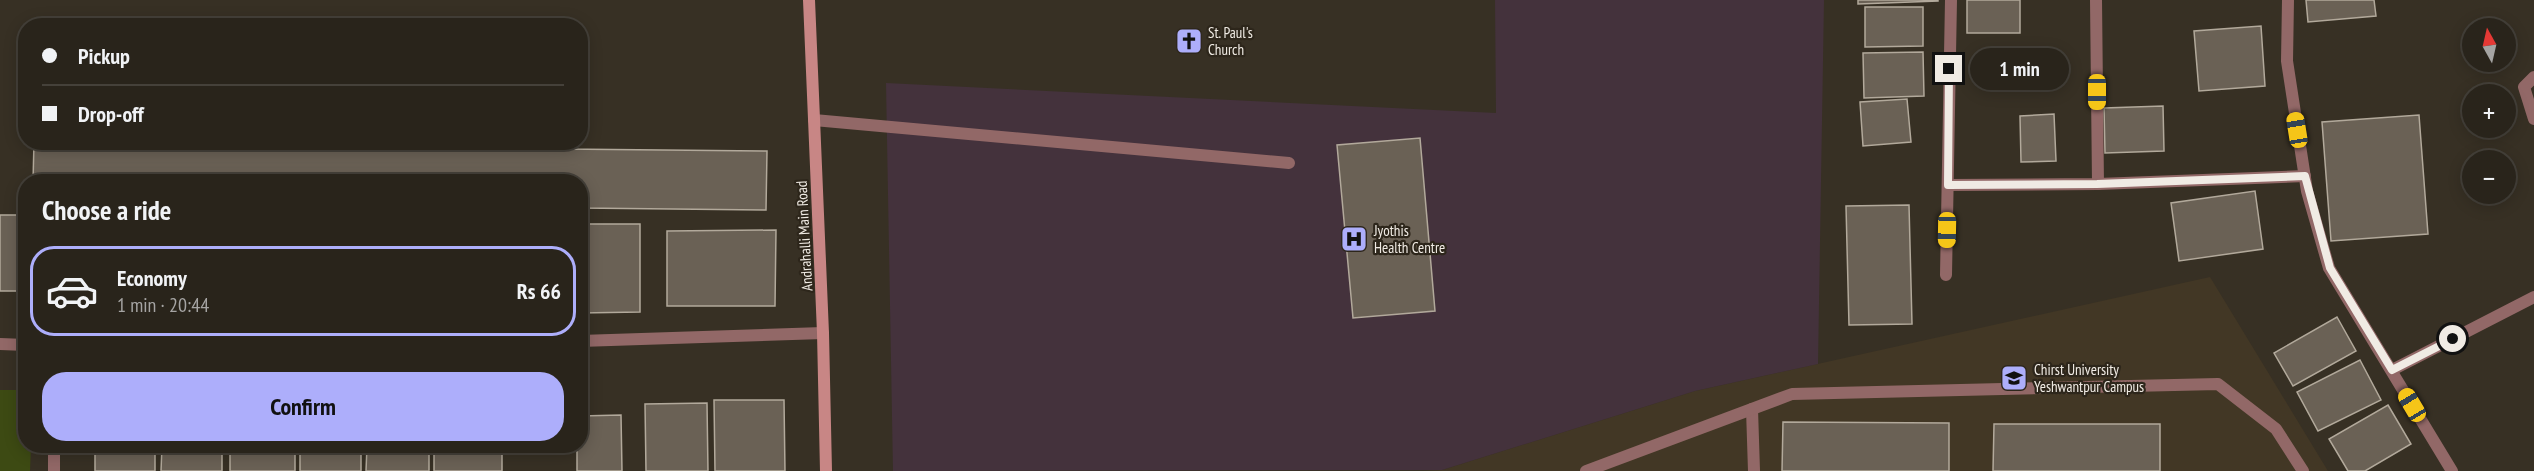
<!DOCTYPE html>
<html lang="en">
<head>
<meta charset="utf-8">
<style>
  body { margin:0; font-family:"PT Sans Narrow",sans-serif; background:#312c24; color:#f1f3f6; height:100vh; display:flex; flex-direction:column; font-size:22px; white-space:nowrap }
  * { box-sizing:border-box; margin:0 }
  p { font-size:20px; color:#a5a4a3 }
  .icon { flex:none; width:33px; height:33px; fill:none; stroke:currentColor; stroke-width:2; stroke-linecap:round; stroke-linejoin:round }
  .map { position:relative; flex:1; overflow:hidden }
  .details { position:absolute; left:18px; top:174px; width:570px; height:279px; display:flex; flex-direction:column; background:#29241b; border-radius:24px; box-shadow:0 3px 15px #0003,0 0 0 2px #45413a }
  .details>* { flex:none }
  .top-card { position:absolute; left:18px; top:18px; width:570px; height:132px; border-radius:24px; box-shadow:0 3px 15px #0003,0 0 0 2px #45413a; display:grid; align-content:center; height:132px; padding:0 24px; background:#29241b }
  .needle { width:39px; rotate:352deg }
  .controls { position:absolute; left:2462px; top:18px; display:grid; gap:12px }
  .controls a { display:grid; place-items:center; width:54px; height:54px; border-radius:50%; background:#29241b; box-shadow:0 3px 15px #0003,0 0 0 2px #45413a; font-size:30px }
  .end { position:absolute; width:27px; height:27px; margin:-14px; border:8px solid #f0ebe4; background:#111; box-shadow:0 0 0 3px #111 }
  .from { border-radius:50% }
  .bubble { position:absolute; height:42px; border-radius:21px; background:#29241b; box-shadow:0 3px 15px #0003,0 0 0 2px #45413a; font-size:20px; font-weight:700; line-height:42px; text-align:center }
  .car { position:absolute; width:18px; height:36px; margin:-18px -9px; border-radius:8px; box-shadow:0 0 4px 2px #0007; background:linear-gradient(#f5c518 24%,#345 0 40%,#f5c518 0 76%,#345 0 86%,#f5c518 0) }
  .top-card b { display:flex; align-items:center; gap:21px; height:57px; font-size:22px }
  .top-card b+b { border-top:2px solid #45413a }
  .top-card i { width:15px; height:15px; background:#f1f3f6 }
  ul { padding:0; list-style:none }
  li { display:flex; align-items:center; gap:18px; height:90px; margin:0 12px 9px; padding:0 12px; border:3px solid #45413a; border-radius:24px }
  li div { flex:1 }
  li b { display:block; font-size:22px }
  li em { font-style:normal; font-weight:700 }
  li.active { border-color:#adaefb }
  li>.icon { width:54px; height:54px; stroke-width:1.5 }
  h2 { padding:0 24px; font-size:27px; line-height:72px }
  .primary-button { display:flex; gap:12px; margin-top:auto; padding:12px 24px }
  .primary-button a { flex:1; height:69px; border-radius:24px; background:#adaefb; color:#111; font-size:24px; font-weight:700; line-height:69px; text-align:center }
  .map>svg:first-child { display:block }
</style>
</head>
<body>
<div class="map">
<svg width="2534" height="471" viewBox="0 0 2534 471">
  <rect width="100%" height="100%" fill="#373024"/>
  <!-- built -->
  <polygon fill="#423725" points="2210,277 2328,471 1422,471 1442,470 1695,391"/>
  <!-- medical -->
  <polygon fill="#44323c" points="1495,0 1824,0 1818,364 1695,391 1442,470 893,471 886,83 1496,113"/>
  <!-- green -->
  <polygon fill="#3d4a13" points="0,390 25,390 26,446 31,446 30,471 0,471"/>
  <!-- building -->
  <g fill="#6a6155" stroke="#b2a99b" stroke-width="1.5">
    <polygon points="1858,0 1938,0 1938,1 1858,4"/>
    <rect x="1967" y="0" width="53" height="33"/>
    <polygon points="2306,0 2374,0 2376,16 2308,22"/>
    <polygon points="1865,7 1923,7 1923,46 1865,47"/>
    <polygon points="2261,26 2265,86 2199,91 2194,31"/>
    <polygon points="1923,52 1924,96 1864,98 1863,53"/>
    <polygon points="1907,99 1911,142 1863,146 1860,102"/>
    <polygon points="2163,106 2164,151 2105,153 2104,108"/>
    <polygon points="2054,114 2056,161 2021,162 2020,116"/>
    <polygon points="2419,115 2428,234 2331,241 2322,122"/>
    <polygon points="1420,138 1435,311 1353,318 1337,145"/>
    <polygon points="34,142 562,142 562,149 767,151 766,210 580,208 580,182 33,182"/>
    <polygon points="2255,191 2263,249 2179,261 2171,203"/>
    <polygon points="1909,205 1912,324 1849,325 1846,206"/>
    <rect x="0" y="215" width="26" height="76"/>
    <polygon points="580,224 640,224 640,312 580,313"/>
    <polygon points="776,230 775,306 667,306 667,231"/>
    <polygon points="2337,317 2356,351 2293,386 2274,353"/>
    <polygon points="2360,360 2381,400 2318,431 2297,392"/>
    <polygon points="714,400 784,400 785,471 715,471"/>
    <polygon points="707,403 708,471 646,471 645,404"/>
    <polygon points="2388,405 2411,444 2365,471 2348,471 2329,439"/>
    <polygon points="621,415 622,471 577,471 577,446 580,446 580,416"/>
    <polygon points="1783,422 1949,423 1949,471 1782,471"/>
    <polygon points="1994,424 2160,424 2160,471 1993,471"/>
    <rect x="95" y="446" width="60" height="25"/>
    <polygon points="162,446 222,446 222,471 161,471"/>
    <rect x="230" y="446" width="65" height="25"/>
    <rect x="300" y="446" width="61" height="25"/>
    <polygon points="367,446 429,446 429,471 366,471"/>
    <rect x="434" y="446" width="68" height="25"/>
  </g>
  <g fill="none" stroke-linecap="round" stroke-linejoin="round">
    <!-- lane -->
    <g stroke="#926867" stroke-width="12">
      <polyline points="1752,409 1754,471"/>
      <polyline points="1586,471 1792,394 2218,384 2276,429 2303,471"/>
    </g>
    <!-- street -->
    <g stroke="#926867" stroke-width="12">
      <polyline points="2096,0 2098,184"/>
      <polyline points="2288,0 2287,61 2307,191 2329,268 2452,471"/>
      <polyline points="2534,77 2524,87 2534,119"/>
      <polyline points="814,120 1289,163"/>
      <polyline points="1948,185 2098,184 2305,176"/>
      <polyline points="1946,275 1951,0"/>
      <polyline points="580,341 823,333"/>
      <polyline points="0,344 26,345"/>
      <polyline points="2392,370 2534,297"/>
      <polyline points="54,446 54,471"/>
    </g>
    <!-- secondary -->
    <polyline stroke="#c88685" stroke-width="12" points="809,0 823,333 826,471"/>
  </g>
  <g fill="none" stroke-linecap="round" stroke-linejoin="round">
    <!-- route -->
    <polyline stroke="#f0ebe4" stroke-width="8" points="1949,69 1948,185 2097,184 2305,176 2330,268 2392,370 2453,339"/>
  </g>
  <!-- icons -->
  <defs>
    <symbol id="church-square" viewBox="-11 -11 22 22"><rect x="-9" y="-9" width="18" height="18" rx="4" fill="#adaefb" stroke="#2d261b"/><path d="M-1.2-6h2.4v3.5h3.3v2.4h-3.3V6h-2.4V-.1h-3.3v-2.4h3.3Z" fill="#111"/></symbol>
    <symbol id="hospital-square" viewBox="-11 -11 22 22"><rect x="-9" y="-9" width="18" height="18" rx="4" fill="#adaefb" stroke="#2d261b"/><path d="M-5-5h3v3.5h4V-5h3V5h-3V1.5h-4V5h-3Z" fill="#111"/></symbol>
    <symbol id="university-square" viewBox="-11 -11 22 22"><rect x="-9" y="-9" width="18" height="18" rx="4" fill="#adaefb" stroke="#2d261b"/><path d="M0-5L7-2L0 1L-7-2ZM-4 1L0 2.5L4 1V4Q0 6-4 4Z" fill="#111"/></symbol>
  </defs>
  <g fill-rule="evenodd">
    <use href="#church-square" x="1174" y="26" width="30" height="30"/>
    <use href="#hospital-square" x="1339" y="224" width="30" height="30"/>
    <use href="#university-square" x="1999" y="363" width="30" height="30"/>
  </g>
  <g text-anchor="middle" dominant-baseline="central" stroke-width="4.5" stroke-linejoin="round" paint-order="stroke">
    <!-- poi labels -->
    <g font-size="15" fill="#f0ebe4" stroke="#2d261b" text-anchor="start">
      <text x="1208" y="32">St. Paul's<tspan x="1208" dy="17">Church</tspan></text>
      <text x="1374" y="230">Jyothis<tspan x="1374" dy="17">Health Centre</tspan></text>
      <text x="2034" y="369">Chirst University<tspan x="2034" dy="17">Yeshwantpur Campus</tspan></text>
    </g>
    <!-- street labels -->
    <g font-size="15" fill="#f0ebe4" stroke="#2d261b">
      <text transform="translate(804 236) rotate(-93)">Andrahalli Main Road</text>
    </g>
  </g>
</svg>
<div class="controls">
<a><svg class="needle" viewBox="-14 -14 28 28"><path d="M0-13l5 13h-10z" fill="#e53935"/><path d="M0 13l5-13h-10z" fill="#a5a4a3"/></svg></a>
<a>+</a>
<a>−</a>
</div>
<i class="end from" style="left:2453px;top:339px"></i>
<i class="end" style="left:1949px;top:69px"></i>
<div class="bubble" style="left:1970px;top:48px;width:99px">1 min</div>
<i class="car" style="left:2097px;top:92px;rotate:180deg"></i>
<i class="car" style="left:2297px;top:130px;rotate:351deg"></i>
<i class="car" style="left:1947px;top:230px;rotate:181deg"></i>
<i class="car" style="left:2412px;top:405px;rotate:329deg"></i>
<div class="top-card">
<b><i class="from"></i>Pickup</b>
<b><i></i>Drop-off</b>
</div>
<section class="details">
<h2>Choose a ride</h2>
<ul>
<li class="active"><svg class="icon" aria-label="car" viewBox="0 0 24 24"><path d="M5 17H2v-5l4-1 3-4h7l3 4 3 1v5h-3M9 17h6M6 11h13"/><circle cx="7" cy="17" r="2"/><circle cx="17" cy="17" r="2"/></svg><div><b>Economy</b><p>1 min · 20:44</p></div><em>Rs 66</em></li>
</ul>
<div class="primary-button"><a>Confirm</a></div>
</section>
</div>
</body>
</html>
